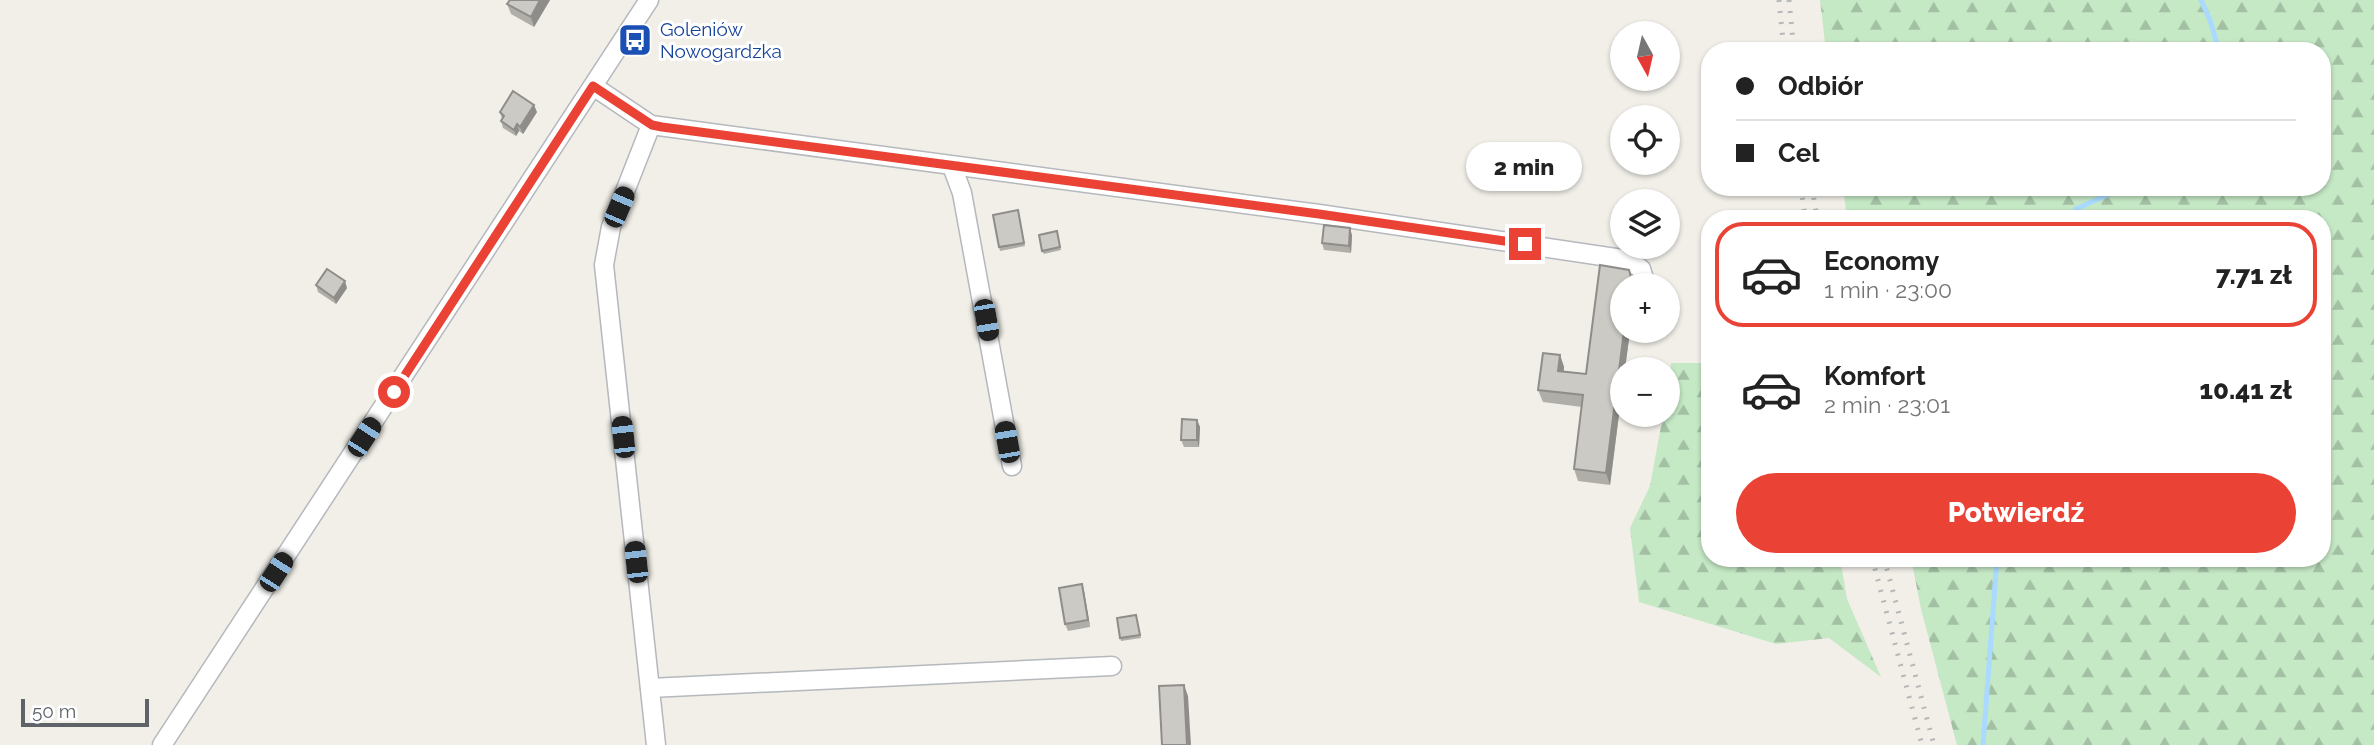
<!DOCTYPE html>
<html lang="pl">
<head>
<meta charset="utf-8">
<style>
  body { margin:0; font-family:Raleway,sans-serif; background:#f6f6f6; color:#222; height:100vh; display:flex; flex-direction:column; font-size:26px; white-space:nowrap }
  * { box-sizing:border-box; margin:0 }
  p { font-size:23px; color:#767676 }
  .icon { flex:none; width:38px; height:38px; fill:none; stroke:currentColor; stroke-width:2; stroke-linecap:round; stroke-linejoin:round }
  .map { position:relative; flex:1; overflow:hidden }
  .details { position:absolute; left:1701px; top:210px; width:630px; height:357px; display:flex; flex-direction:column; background:#fff; border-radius:28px; box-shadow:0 2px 5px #0004 }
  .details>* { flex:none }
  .banner { position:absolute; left:1701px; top:42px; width:630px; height:154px; border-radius:28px; box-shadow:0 2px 5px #0004; display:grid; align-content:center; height:154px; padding:0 35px; background:#fff }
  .needle { width:46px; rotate:172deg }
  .buttons { position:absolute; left:1610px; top:21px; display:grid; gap:14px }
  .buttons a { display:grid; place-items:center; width:70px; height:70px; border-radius:50%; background:#fff; box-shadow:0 2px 5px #0004; font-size:35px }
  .scale { position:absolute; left:21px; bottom:18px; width:128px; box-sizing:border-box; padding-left:7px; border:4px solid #5f6368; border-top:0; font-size:19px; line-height:24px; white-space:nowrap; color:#5f6368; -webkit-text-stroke:5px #fff; paint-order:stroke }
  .end { position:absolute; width:32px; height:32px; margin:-16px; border:9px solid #ea4335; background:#fff; box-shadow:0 0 0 4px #fff }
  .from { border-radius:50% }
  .bubble { position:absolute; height:49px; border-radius:24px; background:#fff; box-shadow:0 2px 5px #0004; font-size:23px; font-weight:800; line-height:49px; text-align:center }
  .car { position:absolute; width:21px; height:42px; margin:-21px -10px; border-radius:9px; box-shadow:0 0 5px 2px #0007; background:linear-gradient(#222 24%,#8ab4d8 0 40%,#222 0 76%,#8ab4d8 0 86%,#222 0) }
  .banner b { display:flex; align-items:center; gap:24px; height:66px; font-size:26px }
  .banner b+b { border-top:2px solid #e0e0e0 }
  .banner i { width:18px; height:18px; background:#222 }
  ul { padding:12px 0 0; list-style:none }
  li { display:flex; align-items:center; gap:21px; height:105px; margin:0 14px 10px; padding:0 21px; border:4px solid transparent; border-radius:28px }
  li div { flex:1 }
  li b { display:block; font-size:26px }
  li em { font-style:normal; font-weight:800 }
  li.active { border-color:#ea4335 }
  li>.icon { width:63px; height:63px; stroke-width:1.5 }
  .cta { display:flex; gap:14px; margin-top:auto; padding:14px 35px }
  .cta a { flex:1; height:80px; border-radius:42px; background:#ea4335; color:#fff; font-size:28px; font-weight:800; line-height:80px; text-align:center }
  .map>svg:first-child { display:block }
</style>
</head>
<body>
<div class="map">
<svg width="2374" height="745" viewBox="0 0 2374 745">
  <defs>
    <pattern id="forest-firs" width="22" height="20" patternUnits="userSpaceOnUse" patternTransform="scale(1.75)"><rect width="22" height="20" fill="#c5e8c5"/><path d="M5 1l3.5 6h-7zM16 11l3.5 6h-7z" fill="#a3c0a4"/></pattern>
  </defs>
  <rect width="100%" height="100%" fill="#f1efe8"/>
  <!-- forest -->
  <g fill="url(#forest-firs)">
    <polygon points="1820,0 2374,0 2374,745 1957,745 1921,609 1911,558 2322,558 2322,219 1847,219 1843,187 2322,187 2322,51 1826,51"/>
    <polygon points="1671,363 1710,363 1710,558 1840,558 1847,599 1881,677 1829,638 1776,644 1639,602 1630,528 1650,486 1663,415 1668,415 1668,385"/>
  </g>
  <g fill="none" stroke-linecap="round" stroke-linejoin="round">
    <!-- stream -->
    <g stroke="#aadaff" stroke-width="5">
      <polyline points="2201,0 2210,20 2219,51"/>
      <polyline points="2071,219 2076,209 2125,187"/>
      <polyline points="1983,745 1997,558"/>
    </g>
    <defs>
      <g id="minor">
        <polyline points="593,86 651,125 1319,214 1629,260 1641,269 1646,285"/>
        <polyline points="651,125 611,227 604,265 656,745"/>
        <polyline points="952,166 962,193 1012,466"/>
        <polyline points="650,688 1112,666"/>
        <polyline points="162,745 649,0"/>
      </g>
    </defs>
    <!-- minor casing -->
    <use href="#minor" stroke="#b5b8bc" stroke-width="21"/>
    <!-- minor -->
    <use href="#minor" stroke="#fff" stroke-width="18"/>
    <!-- rail -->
    <g stroke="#b6b7b8" stroke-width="5" stroke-dasharray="2 9" stroke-linecap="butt">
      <polyline points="1779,0 1784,51"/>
      <polyline points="1789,0 1794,51"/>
      <polyline points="1801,187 1805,219"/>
      <polyline points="1812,187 1817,219"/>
      <polyline points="1872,558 1922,745"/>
      <polyline points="1884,558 1934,745"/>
    </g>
  </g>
  <!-- wall -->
  <g fill="#afaea9">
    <polygon points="510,0 550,0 534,27 511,14 507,4"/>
    <polygon points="500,112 537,112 523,134 519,131 516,136 503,128 501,121 502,119"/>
    <polygon points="1018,210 1025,246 1000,251 999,247"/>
    <polygon points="1057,231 1061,250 1044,254 1042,251"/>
    <polygon points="1352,235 1351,253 1324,250 1322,243"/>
    <polygon points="1600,265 1629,270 1634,285 1622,285 1622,331 1630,331 1625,369 1622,369 1622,391 1610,485 1578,481 1574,469 1582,407 1543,402 1538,390 1543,353 1560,355 1564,367 1564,371 1586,374"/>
    <polygon points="316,285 347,288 336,304 318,292"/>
    <polygon points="1197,420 1200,427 1199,447 1184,447 1181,440"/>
    <polygon points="1082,584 1084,591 1090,627 1068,631 1065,624"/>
    <polygon points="1136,615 1141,638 1121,641 1120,638"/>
  </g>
  <!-- shaded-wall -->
  <g fill="#8f8d8a">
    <polygon points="540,0 550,0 534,27 531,17"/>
    <polygon points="534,105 537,112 523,134 520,127"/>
    <polygon points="517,124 519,131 516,136 514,130"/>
    <polygon points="1350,228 1352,235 1351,253 1349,246"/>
    <polygon points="345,281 347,288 336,304 334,298"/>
    <polygon points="1624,331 1630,331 1625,369 1622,369 1622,391 1610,485 1606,473"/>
    <polygon points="1560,355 1564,367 1562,383 1558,371"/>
    <polygon points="1197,420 1200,427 1199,447 1197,440"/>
    <polygon points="1082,584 1084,591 1090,627 1088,620"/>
    <polygon points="1184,685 1188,696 1191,745 1187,745"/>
  </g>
  <!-- building -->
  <g fill="#cccac5" stroke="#8f8d8a" stroke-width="2">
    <polygon points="510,0 540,0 531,17 507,4"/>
    <polygon points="513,91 534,105 520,127 517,124 514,130 501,121 504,116 500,112"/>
    <polygon points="1018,210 1024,243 999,247 993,215"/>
    <polygon points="1324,225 1350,228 1349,246 1322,243"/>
    <polygon points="1057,231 1060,247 1042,251 1039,235"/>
    <polygon points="1600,265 1629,270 1631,277 1630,285 1622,285 1622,331 1624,331 1606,473 1574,469 1583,395 1538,390 1543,353 1560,355 1558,371 1586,374"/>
    <polygon points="327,269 345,281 334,298 316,285"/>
    <polygon points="1182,419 1197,420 1197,440 1181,440"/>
    <polygon points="1082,584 1088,620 1065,624 1059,588"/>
    <polygon points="1136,615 1140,635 1120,638 1117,618"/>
    <polygon points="1184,685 1187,745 1162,745 1159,686"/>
  </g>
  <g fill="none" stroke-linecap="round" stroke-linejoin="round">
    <!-- route -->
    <polyline stroke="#ea4335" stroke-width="9" points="394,392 593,86 652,125 662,127 1319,214 1525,244"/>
  </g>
  <!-- icons -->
  <defs>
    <symbol id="bus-square" viewBox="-11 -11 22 22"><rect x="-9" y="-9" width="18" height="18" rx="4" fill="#1a4fb4" stroke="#fff"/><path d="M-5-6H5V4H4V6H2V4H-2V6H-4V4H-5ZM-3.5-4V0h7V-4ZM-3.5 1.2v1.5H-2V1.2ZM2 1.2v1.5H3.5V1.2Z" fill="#fff"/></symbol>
  </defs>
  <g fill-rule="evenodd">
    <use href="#bus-square" x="616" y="21" width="38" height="38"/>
  </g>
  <g text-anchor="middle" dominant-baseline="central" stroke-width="6" stroke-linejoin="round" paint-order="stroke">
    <!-- transit labels -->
    <g font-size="19" fill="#164399" stroke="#fff" text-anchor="start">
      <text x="660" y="29">Goleniów<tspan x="660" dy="22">Nowogardzka</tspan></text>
    </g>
  </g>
</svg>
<div class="buttons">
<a><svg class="needle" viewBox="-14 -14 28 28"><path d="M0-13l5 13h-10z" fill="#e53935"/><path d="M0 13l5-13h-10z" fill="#767676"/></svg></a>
<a><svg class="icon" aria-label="locate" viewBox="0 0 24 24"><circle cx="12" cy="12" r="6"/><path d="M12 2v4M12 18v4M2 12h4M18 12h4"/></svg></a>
<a><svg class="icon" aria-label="layers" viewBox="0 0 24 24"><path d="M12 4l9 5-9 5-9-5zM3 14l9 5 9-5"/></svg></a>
<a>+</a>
<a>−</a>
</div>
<div class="scale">50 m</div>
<i class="end from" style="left:394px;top:392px"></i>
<i class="end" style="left:1525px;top:244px"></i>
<div class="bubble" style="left:1466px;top:142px;width:116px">2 min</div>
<i class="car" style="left:619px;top:207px;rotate:23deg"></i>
<i class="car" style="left:986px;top:320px;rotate:170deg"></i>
<i class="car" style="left:364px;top:437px;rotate:33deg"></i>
<i class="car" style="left:623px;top:437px;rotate:354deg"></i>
<i class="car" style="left:1007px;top:442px;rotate:350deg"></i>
<i class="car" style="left:636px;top:562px;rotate:354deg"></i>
<i class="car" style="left:276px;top:572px;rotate:33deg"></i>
<div class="banner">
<b><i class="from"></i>Odbiór</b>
<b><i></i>Cel</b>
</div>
<section class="details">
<ul>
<li class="active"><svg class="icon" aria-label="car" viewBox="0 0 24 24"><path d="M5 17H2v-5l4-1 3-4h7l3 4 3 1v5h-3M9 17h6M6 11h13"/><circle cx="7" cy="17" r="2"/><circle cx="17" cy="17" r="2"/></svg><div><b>Economy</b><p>1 min · 23:00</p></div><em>7.71 zł</em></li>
<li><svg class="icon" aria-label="car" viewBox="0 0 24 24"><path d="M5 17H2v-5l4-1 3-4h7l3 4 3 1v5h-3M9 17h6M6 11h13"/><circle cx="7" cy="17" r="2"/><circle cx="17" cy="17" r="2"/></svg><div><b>Komfort</b><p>2 min · 23:01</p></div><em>10.41 zł</em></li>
</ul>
<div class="cta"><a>Potwierdź</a></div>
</section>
</div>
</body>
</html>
